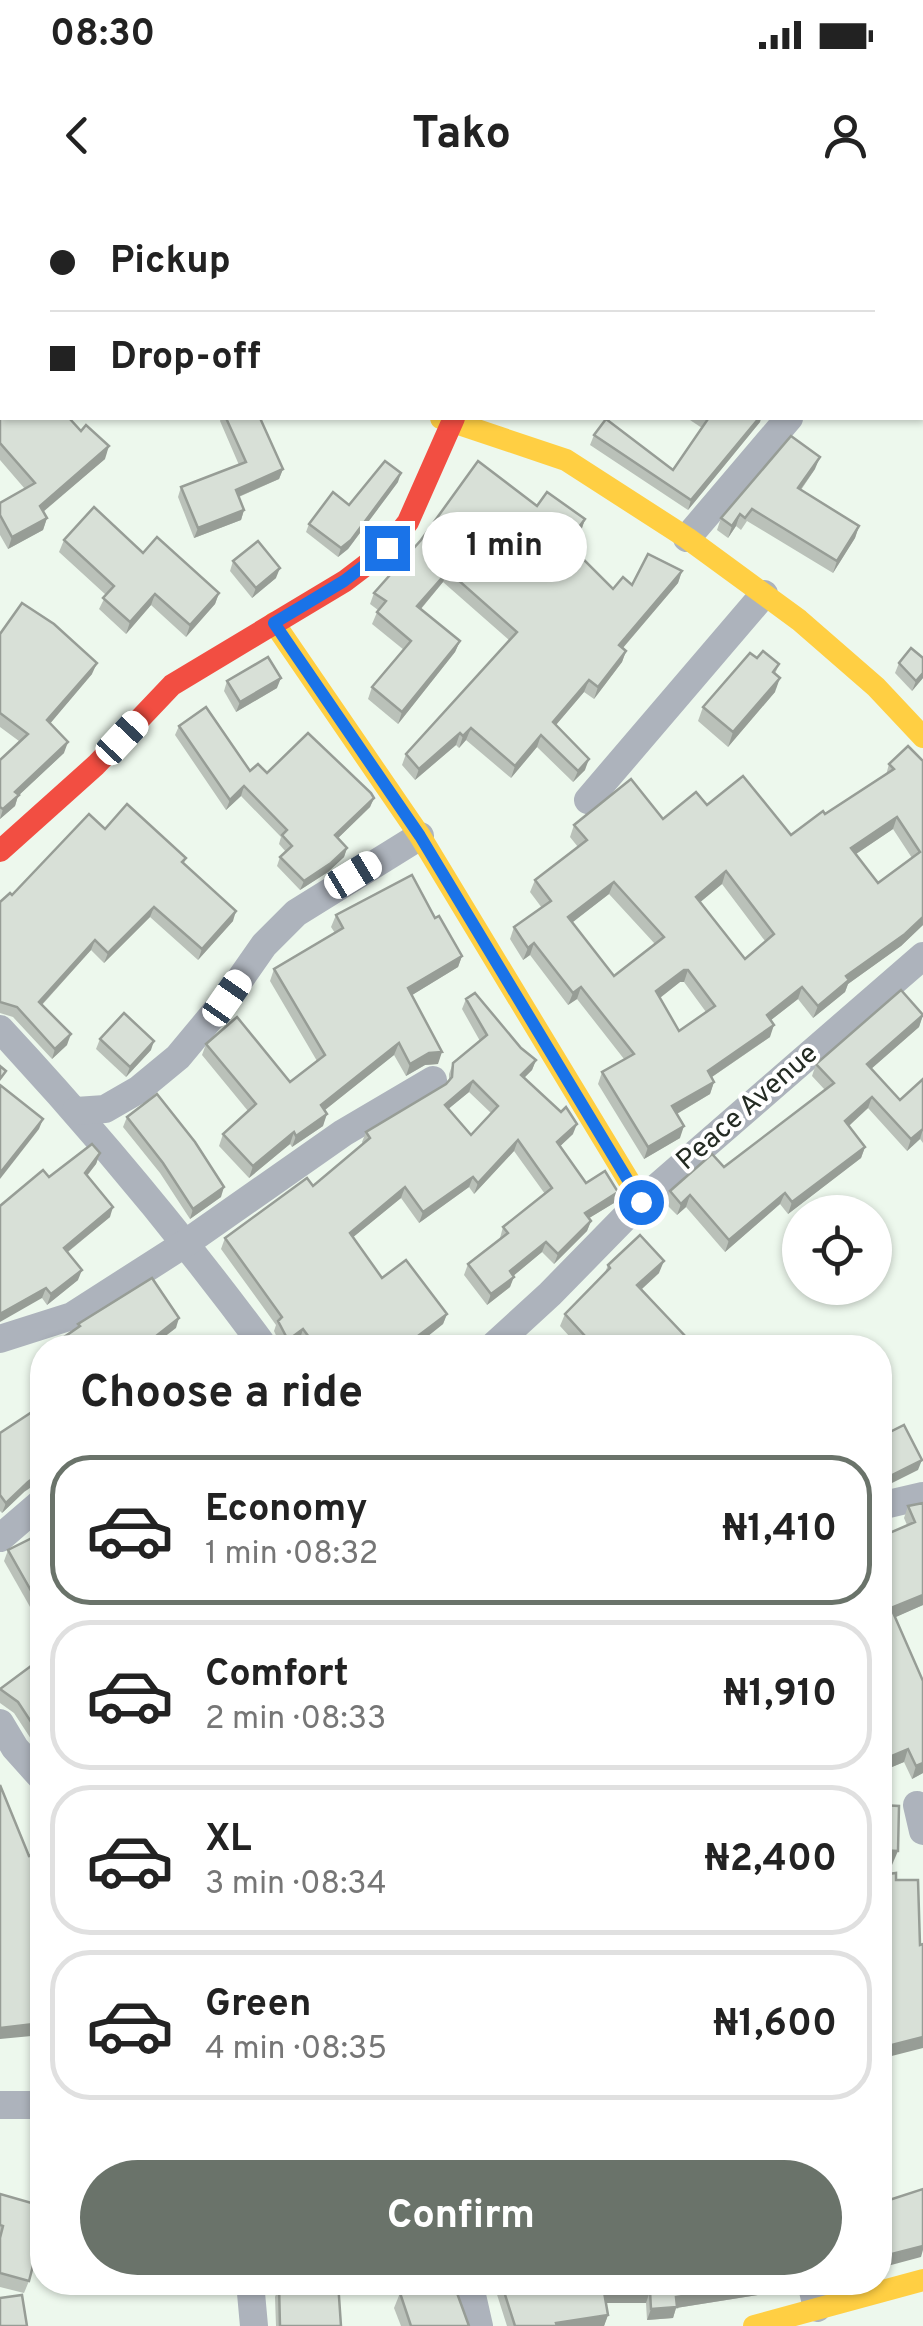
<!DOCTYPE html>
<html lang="en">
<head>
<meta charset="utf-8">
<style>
  body { margin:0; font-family:Overpass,sans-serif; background:#f6f6f6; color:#222; height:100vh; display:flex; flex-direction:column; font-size:38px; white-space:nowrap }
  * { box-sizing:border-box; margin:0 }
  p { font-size:32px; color:#767676 }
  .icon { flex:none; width:55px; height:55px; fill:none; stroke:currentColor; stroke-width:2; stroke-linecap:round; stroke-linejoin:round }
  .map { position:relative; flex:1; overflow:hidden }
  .panel { position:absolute; left:30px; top:1135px; width:862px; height:960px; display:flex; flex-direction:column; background:#fff; border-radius:40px; box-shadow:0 2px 8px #0004 }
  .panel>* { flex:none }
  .hud { position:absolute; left:0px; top:0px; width:925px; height:220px; box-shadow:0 2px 8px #0004; display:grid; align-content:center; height:220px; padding:0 50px; background:#fff }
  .buttons { position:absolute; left:782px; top:995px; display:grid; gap:20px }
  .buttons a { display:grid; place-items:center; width:110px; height:110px; border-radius:50%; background:#fff; box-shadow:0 2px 8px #0004; font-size:50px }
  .end { position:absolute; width:45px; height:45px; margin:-22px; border:12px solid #1a73e8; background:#fff; box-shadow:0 0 0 5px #fff }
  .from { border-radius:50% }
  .bubble { position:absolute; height:70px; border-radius:35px; background:#fff; box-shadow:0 2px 8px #0004; font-size:32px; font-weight:700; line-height:70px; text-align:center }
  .car { position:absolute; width:30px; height:60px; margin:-30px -15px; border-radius:12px; box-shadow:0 0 8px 2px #0007; background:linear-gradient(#fff 24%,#345 0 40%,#fff 0 76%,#345 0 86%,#fff 0) }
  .hud b { display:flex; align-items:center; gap:35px; height:95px; font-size:38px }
  .hud b+b { border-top:2px solid #e0e0e0 }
  .hud i { width:25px; height:25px; background:#222 }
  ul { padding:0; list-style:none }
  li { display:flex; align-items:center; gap:30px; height:150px; margin:0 20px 15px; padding:0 30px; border:5px solid #e0e0e0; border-radius:40px }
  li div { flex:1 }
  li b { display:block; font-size:38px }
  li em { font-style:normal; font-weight:700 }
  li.selected { border-color:#6a736a }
  li>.icon { width:90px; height:90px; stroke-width:1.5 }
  h2 { padding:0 50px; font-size:45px; line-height:120px }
  .button { display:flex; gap:20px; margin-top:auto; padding:20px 50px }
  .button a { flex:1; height:115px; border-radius:60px; background:#6a736a; color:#fff; font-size:40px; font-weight:700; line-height:115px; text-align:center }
  .status { display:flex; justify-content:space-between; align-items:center; height:70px; padding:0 50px; background:#fff; direction:ltr }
  .status svg { height:28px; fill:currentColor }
  header { display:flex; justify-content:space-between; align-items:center; height:130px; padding:0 50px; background:#fff; font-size:45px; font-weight:700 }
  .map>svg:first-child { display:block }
</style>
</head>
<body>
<div class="status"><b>08:30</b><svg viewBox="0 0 49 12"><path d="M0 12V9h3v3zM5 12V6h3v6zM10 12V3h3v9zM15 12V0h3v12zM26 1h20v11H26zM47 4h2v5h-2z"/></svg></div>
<header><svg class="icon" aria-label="back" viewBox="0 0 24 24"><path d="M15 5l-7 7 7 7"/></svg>Tako<svg class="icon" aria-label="person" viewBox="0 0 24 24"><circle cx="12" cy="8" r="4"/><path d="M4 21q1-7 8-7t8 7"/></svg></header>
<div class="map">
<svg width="923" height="2126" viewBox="0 0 923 2126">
  <rect width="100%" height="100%" fill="#edf8ed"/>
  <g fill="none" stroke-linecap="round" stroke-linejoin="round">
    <!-- street -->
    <g stroke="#adb3bc" stroke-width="28">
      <polyline points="273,0 273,2"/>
      <polyline points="614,2 616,0"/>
      <polyline points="922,19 923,18"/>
      <polyline points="687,338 789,218"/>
      <polyline points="588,600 764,394"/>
      <path d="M0,829c94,101 183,208 265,319"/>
      <polyline points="76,911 105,909 138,890 178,857 227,798 264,745 296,713 420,636"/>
      <polyline points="0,1139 72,1116 186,1043 343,933 433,880"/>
      <polyline points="491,1148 550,1094 641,1001 923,756"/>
      <polyline points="880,1306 923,1296"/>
      <polyline points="0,1338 42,1302"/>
      <polyline points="0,1523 15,1548 42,1578"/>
      <polyline points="917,1605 923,1631"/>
      <polyline points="0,1905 42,1905"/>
      <polyline points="250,2082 254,2126"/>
      <polyline points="469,2082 479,2126"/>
      <polyline points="811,2082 817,2108"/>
    </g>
    <!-- slow -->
    <g stroke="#ffcf43" stroke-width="22">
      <polyline points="441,218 566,260 687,338 799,420 876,487 923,537"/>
      <polyline points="274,423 420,636 641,1001"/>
      <polyline points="754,2126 923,2080"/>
    </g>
    <!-- jam -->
    <polyline stroke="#f24e42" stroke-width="22" points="0,651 96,565 172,485 345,381 387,349 408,322 454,218"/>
  </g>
  <!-- wall -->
  <g fill="#bac1b9" fill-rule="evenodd">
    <polygon points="683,0 771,0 770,2 686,2"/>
    <polygon points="0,122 2,218 105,259 43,311 47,318 43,330 8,349 0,335 0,303 25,289 0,260"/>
    <polygon points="221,218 260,218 283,269 279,279 239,297 244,310 241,320 194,338 178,297 181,287 239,265 220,221"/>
    <polygon points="687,218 761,218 760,222 688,310 590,245 594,235 673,270 702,228"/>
    <polygon points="815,269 801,290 859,326 855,338 833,373 747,321 741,330 736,326 728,338 717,330 721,318"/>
    <polygon points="398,282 348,349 338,357 306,332 309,324"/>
    <polygon points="537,306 585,319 581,331 570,346 613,389 682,371 678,383 623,448 626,451 622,462 594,499 584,492 556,525 585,570 573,582 537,547 511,578 466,540 459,548 456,545 415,580 402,565 406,554 509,440 443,382 421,409 460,441 455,452 398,524 368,499 372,487 404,450 372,424 378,410 370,404 374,393"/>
    <polygon points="64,340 143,353 219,393 215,404 186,437 151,405 126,434 99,409 106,395 59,352"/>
    <polygon points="233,361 276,378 252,398 230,371"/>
    <polygon points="0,434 92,474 50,523 64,553 18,596 15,606 0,619 0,560 19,541 0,527"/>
    <polygon points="757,458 779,464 775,474 775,492 728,547 698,521 703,507"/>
    <polygon points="899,463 923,478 912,491 895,473"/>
    <polygon points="227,481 277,488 236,512 224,491"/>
    <polygon points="179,526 250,571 267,573 374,598 370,607 338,638 347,648 344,657 328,672 300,690 277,666 280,657 286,652 279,644 281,637 241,596 226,610 175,535"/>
    <path d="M923,561v164l-22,21 -53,38 -3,8 -32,26 -15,-19 -27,21 -1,17 -58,40 2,5 -4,12 -33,20 3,24 -36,21 -46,-75 4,-12 22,-13 -47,-60 -9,6 -38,-50 -7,5 -13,-21 4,-12 28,-19 -12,-16 5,-12 43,-33 -8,-10 4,-12 89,-6 44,-14 84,30 95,-60 3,-11zM893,629l19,29 -34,25 -22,-29zM722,684l43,57 -20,18 -45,-57zM609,694l46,50 -41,32 -42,-54zM680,782h4l22,30 -27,19 -19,-33z"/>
    <polygon points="105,629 186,658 184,663 233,721 198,760 150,717 104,763 91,750 42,805 67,845 52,859 13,817 0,813 0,702 12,695"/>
    <polygon points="336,715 435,718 462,756 458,767 412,795 438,864 425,865 406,876 394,855 325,910 323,926 292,947 290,944 249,978 219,946 223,934 248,911 202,855 206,844 290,882 317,861 270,781 274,769 335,733 331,727"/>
    <path d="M466,799l55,49 15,12 -4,10 -8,8 49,56 -13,12 26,37 28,20 -25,15 2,3 -4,10 -33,33 -12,-12 -29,24 -3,11 -23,18 -23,-30 4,-11 33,-25 -1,-1 3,-11 42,-33 -31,-43 -40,43 -5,-7 -50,36 -18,-25 -48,39 29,41 65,36 -4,10 -30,24h-107l-6,-9 -12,9h-6l-8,-17 2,-6 -55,-76 4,-11 88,-52 50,-42 -1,-2 4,-10 80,-48 3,-3v-7l4,-11 27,-22 -18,-32zM469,892l22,21 -20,22 -23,-26z"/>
    <polygon points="923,815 919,827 871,869 900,900 923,879 923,943 920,939 907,951 868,908 849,926 865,947 861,958 788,1014 780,1004 725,1052 686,1007 677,1015 665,1003 670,991 724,967 825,890 812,876 816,864"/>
    <polygon points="100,839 151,850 126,877 96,849"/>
    <polygon points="127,917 221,997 190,1019 160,973 123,927"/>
    <polygon points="100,953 96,964 87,976 110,1017 68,1052 78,1080 47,1105 42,1098 49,977"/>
    <polygon points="608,1065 659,1073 642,1089 687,1138 684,1148 580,1148 560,1126 565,1114 604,1075"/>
    <polygon points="0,1233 24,1292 2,1313 0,1311"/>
    <polygon points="923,1303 923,1405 895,1417 923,1481 923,1573 912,1579 904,1562 880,1572 880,1337 907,1325 904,1318 908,1306"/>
    <polygon points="42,1333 42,1428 4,1361 8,1350"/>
    <polygon points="42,1481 42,1536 33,1542 14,1513 0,1503 0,1489"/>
    <polygon points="0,1994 29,2081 24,2093 0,2087"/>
    <polygon points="293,2082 338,2082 341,2126 276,2126 275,2097 279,2085 293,2084"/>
    <polygon points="493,2082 774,2082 770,2093 676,2108 673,2118 647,2120 646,2103 606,2103 608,2115 604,2126 507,2126"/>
    <polygon points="400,2093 469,2126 401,2126 394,2108"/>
  </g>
  <!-- shaded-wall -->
  <g fill="#979d96">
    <polygon points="759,218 761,218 760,222 688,310 691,300"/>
    <polygon points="109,246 105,259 36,318 40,306"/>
    <polygon points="820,257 815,269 793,300 798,288"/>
    <polygon points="283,269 279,279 233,299 236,290"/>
    <polygon points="401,273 398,282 348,349 338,357 341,348"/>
    <polygon points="244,310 241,320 194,338 198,328"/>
    <polygon points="740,314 736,326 728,338 732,326"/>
    <polygon points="47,318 43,330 8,349 12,337"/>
    <polygon points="585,319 581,331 563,355 567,343"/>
    <polygon points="859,326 855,338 833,373 837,361"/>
    <polygon points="280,368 276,378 252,398 256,388"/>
    <polygon points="448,371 443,382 413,418 417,406"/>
    <polygon points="682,371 678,383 615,457 619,445"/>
    <polygon points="219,393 215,404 186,437 190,425"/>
    <polygon points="155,394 151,405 126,434 130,422"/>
    <polygon points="460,441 455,452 398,524 402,512"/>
    <polygon points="626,451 622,462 594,499 598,487"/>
    <polygon points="97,463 92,474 43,532 47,520"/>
    <polygon points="923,473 923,478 912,491 916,481"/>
    <polygon points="281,478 277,488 236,512 240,502"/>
    <polygon points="780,478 775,492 728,547 733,532"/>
    <polygon points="589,480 584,492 549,533 553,522"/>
    <polygon points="471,528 466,540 459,548 463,536"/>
    <polygon points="460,533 456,545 415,580 419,569"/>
    <polygon points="541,535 537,547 511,578 515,566"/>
    <polygon points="68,542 64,553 18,596 15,606 0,619 3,609 15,592"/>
    <polygon points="589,559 585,570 573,582 578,571"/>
    <polygon points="244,586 241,596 226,610 230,600"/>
    <polygon points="374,598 370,607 332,644 335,635"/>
    <polygon points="897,617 893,629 847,660 851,648"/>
    <polygon points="347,648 344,657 328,672 300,690 304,681"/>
    <polygon points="726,671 722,684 692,709 696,697"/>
    <polygon points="614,682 609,694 564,729 568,717"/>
    <polygon points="154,707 150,717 104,763 108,753"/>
    <polygon points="236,711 233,721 198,760 202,749"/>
    <polygon points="923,717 923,725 901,746 848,784 845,792 813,818 818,806 846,776"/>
    <polygon points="95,740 91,750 35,812 39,802"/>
    <polygon points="534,743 530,755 523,760 528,748"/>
    <polygon points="462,756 458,767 404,800 408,788"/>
    <polygon points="684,770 688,770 684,782 680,782 652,804 656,791"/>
    <polygon points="581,787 577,799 568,805 573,793"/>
    <polygon points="802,787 798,799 762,827 767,815"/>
    <polygon points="923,815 919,827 863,876 867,864"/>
    <polygon points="774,825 770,837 703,883 708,871"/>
    <polygon points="71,834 67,845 52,859 55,849"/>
    <polygon points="154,841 151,850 126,877 130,867"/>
    <polygon points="399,843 394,855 316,917 321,905"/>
    <polygon points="442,852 438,864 425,865 406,876 410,864 429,853"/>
    <polygon points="536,860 532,870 517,885 521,875"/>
    <polygon points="473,881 469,892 441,915 445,905"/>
    <polygon points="714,882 710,894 668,919 672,906"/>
    <polygon points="872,897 868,908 841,933 845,921"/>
    <polygon points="327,914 323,926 292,947 296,936"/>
    <polygon points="43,919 39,929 0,979 0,973"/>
    <polygon points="577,924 573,934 553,953 557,942"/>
    <polygon points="684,926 680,938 644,959 648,947"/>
    <polygon points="923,929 920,939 907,951 911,939"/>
    <polygon points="294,932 290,944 249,978 253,966"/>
    <polygon points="518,940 514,951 474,994 478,983"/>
    <polygon points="865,947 861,958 788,1014 792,1002"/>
    <polygon points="100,953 96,964 81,983 85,973"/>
    <polygon points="473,977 469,987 419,1023 423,1012"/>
    <polygon points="224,987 221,997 190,1019 193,1009"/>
    <polygon points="405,987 401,998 346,1043 350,1033"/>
    <polygon points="618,992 614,1003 581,1023 585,1013"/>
    <polygon points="785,993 780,1004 725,1052 729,1040"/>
    <polygon points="690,995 686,1007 677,1015 681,1004"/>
    <polygon points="113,1007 110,1017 60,1058 64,1048"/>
    <polygon points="591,1021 587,1031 554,1064 558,1054"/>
    <polygon points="546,1042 542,1052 506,1082 510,1071"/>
    <polygon points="664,1061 659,1073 633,1097 637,1085"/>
    <polygon points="82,1070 78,1080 47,1105 51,1094"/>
    <polygon points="514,1077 510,1087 487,1105 491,1094"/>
    <polygon points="46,1088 42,1098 0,1122 0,1114"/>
    <polygon points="447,1114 443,1124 413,1148 405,1148 406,1145"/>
    <polygon points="179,1118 176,1128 150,1148 141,1148"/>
    <polygon points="303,1129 300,1139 288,1148 285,1148 288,1140"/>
    <polygon points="922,1260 918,1270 880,1289 880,1281"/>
    <polygon points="42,1272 42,1280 24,1292 2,1313 6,1303 28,1282"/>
    <polygon points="923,1395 923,1405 887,1421 891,1408"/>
    <polygon points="42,1527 42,1536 33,1542 37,1531"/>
    <polygon points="908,1549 904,1562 880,1572 880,1561"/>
    <polygon points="923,1563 923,1573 912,1579 916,1566"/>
    <polygon points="880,1650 898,1651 892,1665 880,1665"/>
    <polygon points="42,1823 42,1835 0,1839 0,1828"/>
    <polygon points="923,1837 923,1848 880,1859 880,1848"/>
    <polygon points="923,2038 923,2050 921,2057 880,2068 880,2057"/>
    <polygon points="90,2082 124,2082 124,2085 87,2092"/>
    <polygon points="768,2082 774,2082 770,2093 676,2108 673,2118 647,2120 651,2109 676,2097"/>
    <polygon points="650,2091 646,2103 600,2103 604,2092"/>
    <polygon points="608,2115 604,2126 556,2126 556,2123"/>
  </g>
  <!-- building -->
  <g fill="#d8e0d7" stroke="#979d96" stroke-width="2.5" fill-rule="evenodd">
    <polygon points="0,0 18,0 20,2 2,2 2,89 0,91"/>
    <polygon points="52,0 178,0 180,2 117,2 116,1 113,2 54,2"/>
    <polygon points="200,0 221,0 223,2 196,2"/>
    <polygon points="323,0 396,0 397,2 324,2"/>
    <polygon points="702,0 768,0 766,2 705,2"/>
    <polygon points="0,122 2,125 2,218 69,218 81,231 86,225 109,246 40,306 47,318 12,337 0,315 0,303 35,283 0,243"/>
    <polygon points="226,218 260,218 283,269 236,290 244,310 198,328 181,287 246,262"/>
    <polygon points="705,218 759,218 691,300 594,235 606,219 673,270 708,219"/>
    <polygon points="791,236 820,257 798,288 859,326 837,361 752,309 745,318 740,314 732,326 721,318"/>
    <polygon points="385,261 401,273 351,340 341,348 309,324 333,292 349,305"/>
    <polygon points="478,261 537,306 547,292 585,319 567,343 613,389 623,377 632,385 648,354 682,371 619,445 626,451 598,487 589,480 553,522 589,559 578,571 541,535 515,566 471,528 463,536 460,533 419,569 406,554 517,432 448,371 417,406 460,441 402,512 372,487 411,441 377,412 386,401 374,393 421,340"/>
    <polygon points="94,307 143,353 157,337 219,393 190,425 155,394 130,422 103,398 114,386 64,340"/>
    <polygon points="258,341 280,368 256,388 233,361"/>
    <polygon points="22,403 54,424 97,463 47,520 68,542 15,592 19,595 3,609 0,607 0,560 28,534 0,513 0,434"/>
    <polygon points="911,448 923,458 923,473 916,481 899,463"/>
    <polygon points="763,451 779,464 773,472 780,478 733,532 703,507 750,453 757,458"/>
    <polygon points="268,457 281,478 240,502 227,481"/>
    <polygon points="206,507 250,571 258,564 267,573 308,533 371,593 374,598 335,635 347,648 331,663 304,681 280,657 292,646 282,635 287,630 244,586 230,600 179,526"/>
    <path d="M908,546l15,15v156l-18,17 -59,42 3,4 -31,26 -16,-19 -35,28 7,10 -66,46 6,11 -42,24 12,20 -36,21 -46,-75 32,-18 -53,-67 -8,6 -39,-50 -6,5 -14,-21 37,-26 -16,-21 52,-40 -13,-15 57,-46 32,40 33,-27 11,13 36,-29 48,59 32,-24 2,3 69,-45 -5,-5zM897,617l23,35 -42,31 -27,-35zM726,671l48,63 -29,25 -49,-62zM614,682l50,55 -50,39 -46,-59zM684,770h4l27,36 -36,25 -23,-40z"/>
    <polygon points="127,604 186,658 182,662 236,711 202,749 154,707 108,753 95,740 39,802 71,834 55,849 17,807 0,802 0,702 10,693 12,695 89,614 105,629"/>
    <polygon points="412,675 435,718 439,716 462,756 408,788 442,852 429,853 410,864 399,843 321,905 327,914 296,936 294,932 253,966 223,934 256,904 206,844 237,817 290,882 325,855 274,769 343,728 336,715"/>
    <polygon points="901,790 923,815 867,864 900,900 923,879 923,929 911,939 872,897 845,921 865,947 792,1002 785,993 729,1040 690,995 681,1004 670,991 712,954 724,967 834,883 816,864"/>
    <path d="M475,793l46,55 15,12 -15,15 40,37 5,-5 11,17 -20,18 29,41 19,-12 13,21 -33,21 6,8 -33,33 -12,-12 -36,29 4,6 -23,17 -23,-30 40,-31 -5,-6 49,-39 -34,-48 -40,43 -5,-6 -50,35 -18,-25 -55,46 32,45 24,-18 41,54 -41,31 2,3h-91l-14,-19 -15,11 -10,-19 4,-4 -57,-79 82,-60 6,8 57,-48 -4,-6 80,-48 6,-7 1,-14 34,-28 -21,-36zM473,881l25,25 -27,29 -26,-30z"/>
    <polygon points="124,813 154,841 130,867 100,839"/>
    <polygon points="0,866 6,871 0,879"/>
    <polygon points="0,885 43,919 0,973"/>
    <polygon points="157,894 195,942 224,987 193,1009 163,963 127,917"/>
    <polygon points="92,944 100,953 85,973 113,1007 64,1048 82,1070 51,1094 46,1088 0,1114 0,1006 43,970 49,977"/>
    <polygon points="640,1035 664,1061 637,1085 687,1138 677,1148 596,1148 565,1114 610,1068 608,1065"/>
    <polygon points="152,1078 179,1118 141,1148 56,1148 54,1144 80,1126 78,1124"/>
    <polygon points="32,1212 39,1221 42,1218 42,1272 28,1282 6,1303 0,1295 0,1233"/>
    <polygon points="904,1225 922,1260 880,1281 880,1237"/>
    <polygon points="923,1303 923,1395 891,1408 923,1481 923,1563 916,1566 908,1549 880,1561 880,1382 882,1381 880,1377 880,1337 915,1322 908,1306"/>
    <polygon points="42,1333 42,1410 8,1350"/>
    <polygon points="31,1466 42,1481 42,1527 37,1531 18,1502 0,1489"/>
    <polygon points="0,1585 29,1656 34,1655 42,1681 42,1823 0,1828"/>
    <polygon points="880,1605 899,1606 898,1651 880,1650"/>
    <polygon points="896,1673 896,1680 918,1680 920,1745 923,1744 923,1837 880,1848 880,1675"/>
    <polygon points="923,1989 923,2046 880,2057 880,2003"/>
    <polygon points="0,1994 42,2006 42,2031 29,2081 0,2073 0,2038 3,2026 0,2025"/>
    <polygon points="298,2082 338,2082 341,2126 280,2126 279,2085 298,2084"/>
    <polygon points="430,2082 453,2082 469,2126 411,2126 400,2093"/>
    <polygon points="501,2082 768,2082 676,2097 677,2107 651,2109 650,2091 604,2092 608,2115 556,2123 557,2126 515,2126"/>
    <polygon points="22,2095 27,2126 0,2126 0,2098"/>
  </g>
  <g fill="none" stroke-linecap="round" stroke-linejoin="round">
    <!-- route -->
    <polyline stroke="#1a73e8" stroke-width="12" points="387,348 344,381 274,423 420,636 641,1002"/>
  </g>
  <g text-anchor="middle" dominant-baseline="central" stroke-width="8" stroke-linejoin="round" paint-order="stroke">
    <!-- street labels -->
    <g font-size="28" fill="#242b23" stroke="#fff">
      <text transform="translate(748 908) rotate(-41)">Peace Avenue</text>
    </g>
  </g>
</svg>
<div class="buttons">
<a><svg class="icon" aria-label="locate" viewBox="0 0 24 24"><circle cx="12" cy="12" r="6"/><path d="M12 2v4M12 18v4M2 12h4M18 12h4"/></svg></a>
</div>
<i class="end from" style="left:641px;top:1002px"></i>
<i class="end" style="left:387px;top:348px"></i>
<div class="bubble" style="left:422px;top:312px;width:165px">1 min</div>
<i class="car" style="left:122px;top:538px;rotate:43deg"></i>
<i class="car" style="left:353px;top:675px;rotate:59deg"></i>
<i class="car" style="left:227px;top:798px;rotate:35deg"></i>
<div class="hud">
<b><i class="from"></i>Pickup</b>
<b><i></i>Drop-off</b>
</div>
<section class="panel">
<h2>Choose a ride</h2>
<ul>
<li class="selected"><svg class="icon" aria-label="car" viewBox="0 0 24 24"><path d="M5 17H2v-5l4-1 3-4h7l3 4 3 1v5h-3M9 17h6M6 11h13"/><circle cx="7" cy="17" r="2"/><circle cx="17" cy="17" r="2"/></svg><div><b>Economy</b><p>1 min · 08:32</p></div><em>₦1,410</em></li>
<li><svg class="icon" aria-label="car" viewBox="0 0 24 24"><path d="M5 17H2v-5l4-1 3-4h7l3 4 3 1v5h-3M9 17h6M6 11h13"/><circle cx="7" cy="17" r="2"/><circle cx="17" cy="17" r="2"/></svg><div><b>Comfort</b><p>2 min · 08:33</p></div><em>₦1,910</em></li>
<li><svg class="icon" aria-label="car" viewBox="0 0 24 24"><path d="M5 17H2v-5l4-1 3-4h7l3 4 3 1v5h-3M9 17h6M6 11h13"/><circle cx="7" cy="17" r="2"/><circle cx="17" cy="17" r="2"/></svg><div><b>XL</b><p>3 min · 08:34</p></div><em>₦2,400</em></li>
<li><svg class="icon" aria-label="car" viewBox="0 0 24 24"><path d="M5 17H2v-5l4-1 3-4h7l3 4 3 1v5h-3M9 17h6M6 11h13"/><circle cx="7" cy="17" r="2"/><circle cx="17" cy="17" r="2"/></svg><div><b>Green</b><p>4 min · 08:35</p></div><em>₦1,600</em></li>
</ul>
<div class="button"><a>Confirm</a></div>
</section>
</div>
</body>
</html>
